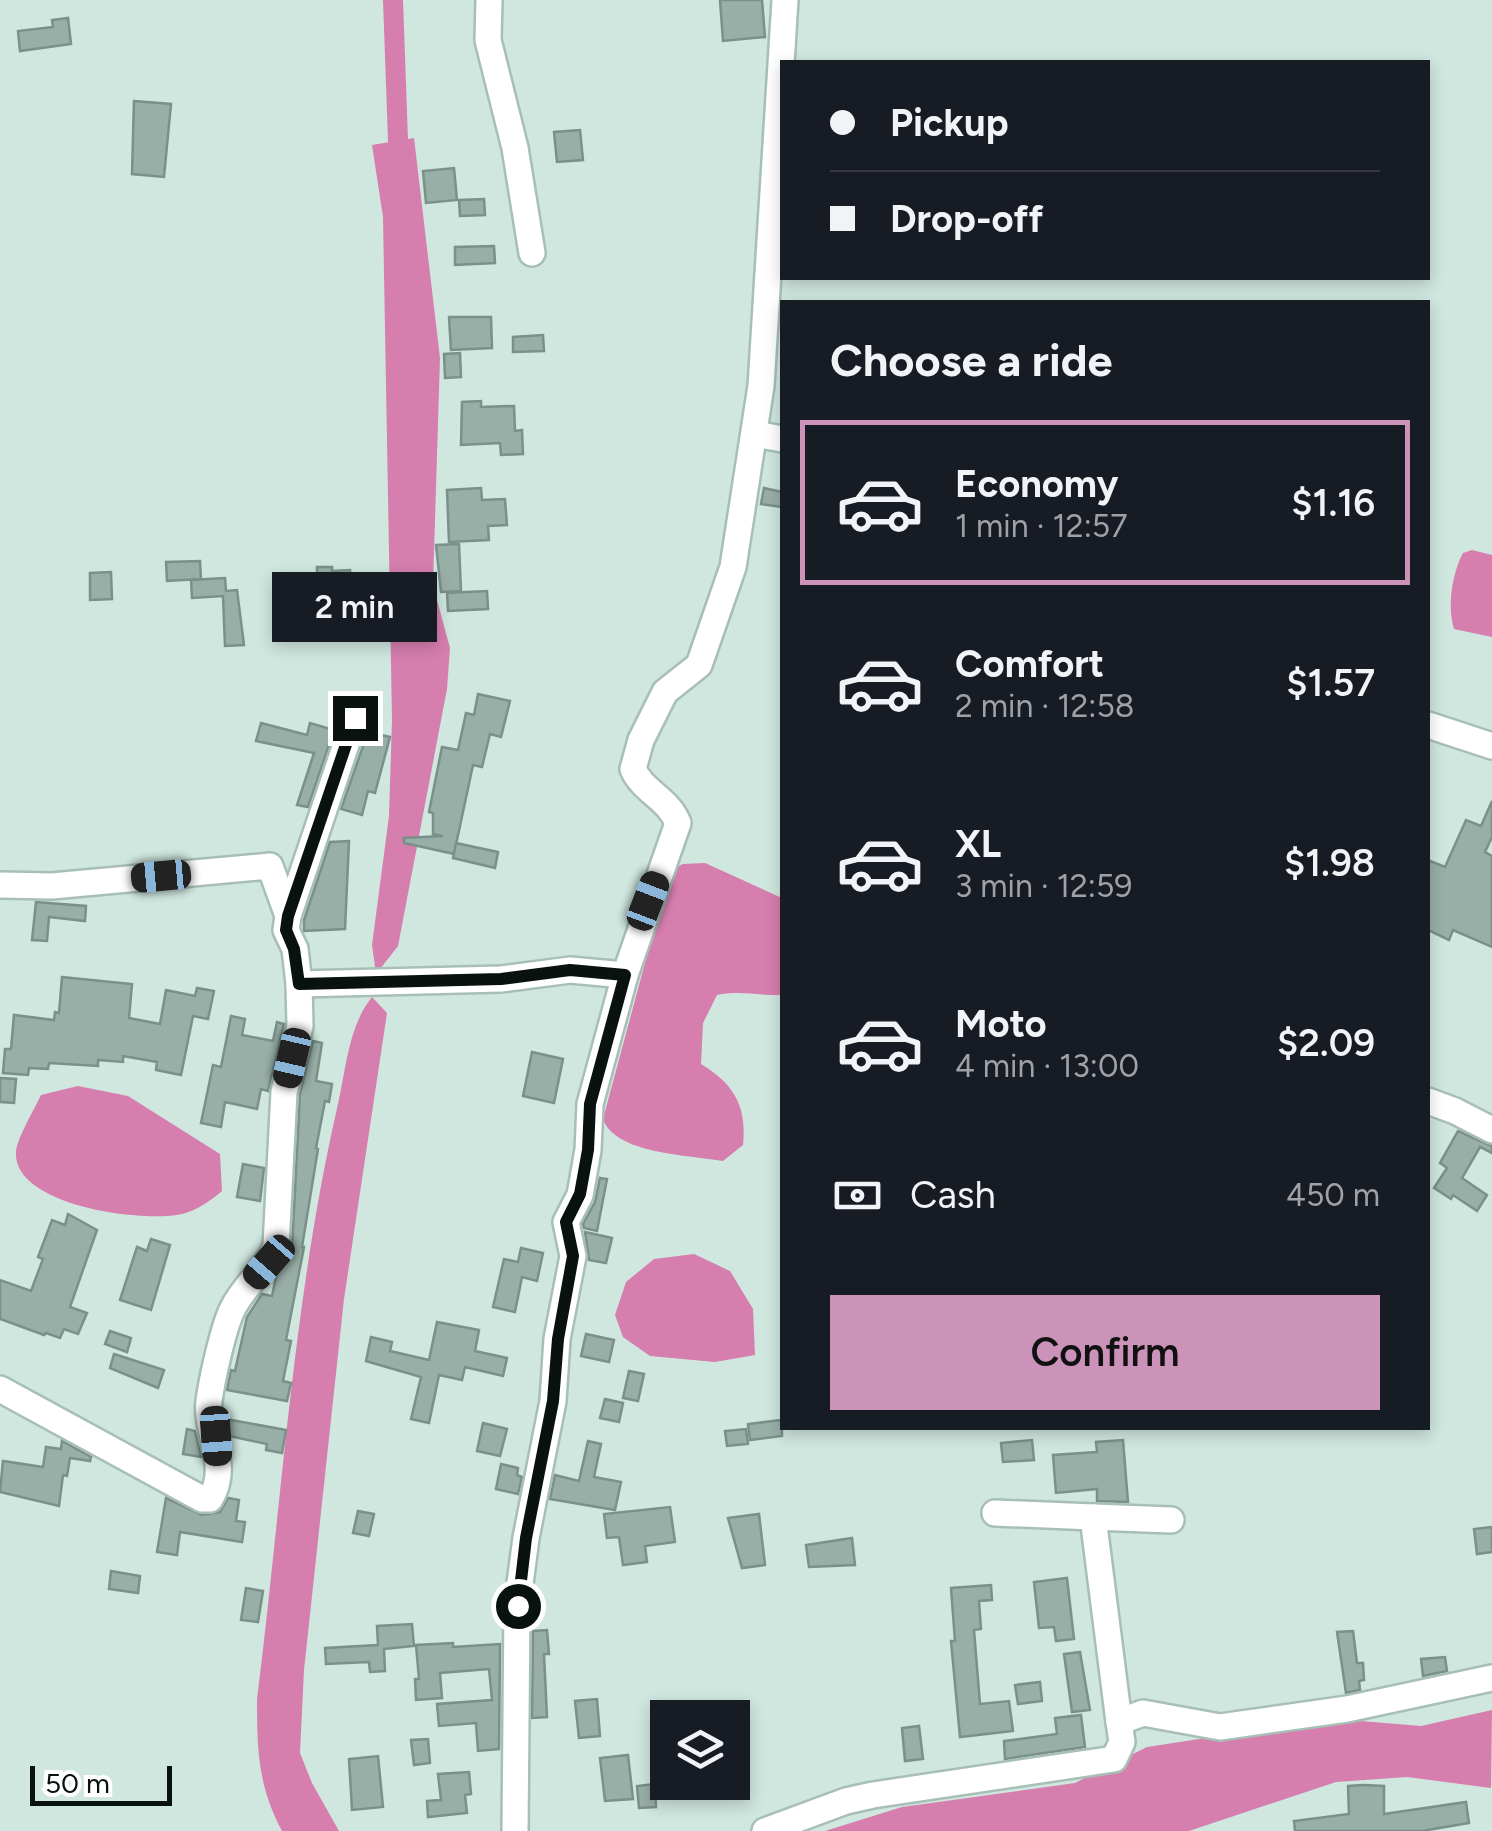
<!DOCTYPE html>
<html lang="en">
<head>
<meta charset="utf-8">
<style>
  body { margin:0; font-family:Figtree,sans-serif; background:#20242c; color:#f1f3f6; height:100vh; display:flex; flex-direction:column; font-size:38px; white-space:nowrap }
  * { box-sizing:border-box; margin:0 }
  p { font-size:32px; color:#9ea1a6 }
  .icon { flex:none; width:55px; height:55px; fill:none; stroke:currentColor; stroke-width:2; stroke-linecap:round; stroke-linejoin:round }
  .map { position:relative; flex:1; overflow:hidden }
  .details { position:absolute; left:780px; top:300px; width:650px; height:1130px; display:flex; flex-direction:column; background:#171b24; border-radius:0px; box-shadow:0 5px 15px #0003 }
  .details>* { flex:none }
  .top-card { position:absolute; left:780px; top:60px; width:650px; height:220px; border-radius:0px; box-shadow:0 5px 15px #0003; display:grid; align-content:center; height:220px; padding:0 50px; background:#171b24 }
  .buttons { position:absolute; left:650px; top:1700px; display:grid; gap:20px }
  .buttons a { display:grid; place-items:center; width:100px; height:100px; border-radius:0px; background:#171b24; box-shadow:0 5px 15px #0003; font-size:50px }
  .scale { position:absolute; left:30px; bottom:25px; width:142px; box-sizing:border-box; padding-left:10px; border:5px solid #09120f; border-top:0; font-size:28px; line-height:35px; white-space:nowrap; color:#09120f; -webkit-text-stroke:8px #fff; paint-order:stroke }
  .end { position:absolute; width:45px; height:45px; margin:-22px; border:12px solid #09120f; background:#fff; box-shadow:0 0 0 5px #fff }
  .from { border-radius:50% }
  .bubble { position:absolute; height:70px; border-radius:0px; background:#171b24; box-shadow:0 5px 15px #0003; font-size:32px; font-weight:600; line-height:70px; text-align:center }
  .car { position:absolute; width:30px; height:60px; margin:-30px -15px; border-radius:12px; box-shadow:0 0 8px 2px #0007; background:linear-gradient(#222 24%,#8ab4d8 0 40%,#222 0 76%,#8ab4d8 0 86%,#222 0) }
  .top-card b { display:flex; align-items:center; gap:35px; height:95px; font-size:38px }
  .top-card b+b { border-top:2px solid #363941 }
  .top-card i { width:25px; height:25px; background:#f1f3f6 }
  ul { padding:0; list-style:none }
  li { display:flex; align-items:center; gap:30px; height:165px; margin:0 20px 15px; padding:0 30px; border:5px solid transparent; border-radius:0px }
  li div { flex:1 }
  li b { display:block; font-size:38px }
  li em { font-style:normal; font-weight:600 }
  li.selected { border-color:#cc93ba }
  li>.icon { width:90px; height:90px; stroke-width:1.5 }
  h2 { padding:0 50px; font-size:45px; line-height:120px }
  .pay { display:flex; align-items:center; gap:25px; height:110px; padding:0 50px; font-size:38px }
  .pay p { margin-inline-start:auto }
  .button { display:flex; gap:20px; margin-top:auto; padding:20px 50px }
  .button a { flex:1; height:115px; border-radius:0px; background:#cc93ba; color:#111; font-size:40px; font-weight:600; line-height:115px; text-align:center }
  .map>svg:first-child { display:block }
</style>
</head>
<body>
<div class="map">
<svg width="1492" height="1831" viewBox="0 0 1492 1831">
  <rect width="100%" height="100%" fill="#cfe7df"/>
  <!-- water -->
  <g fill="#d67eae">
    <polygon points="414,138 440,358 433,585 450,648 447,689 398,946 376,974 372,945 389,816 392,720 383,217 372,145"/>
    <path d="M1472,550l20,5v82l-38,-8c-7,-23 -2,-55 9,-76z"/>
    <path d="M705,863l77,35v97c-23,1 -42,-5 -65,0l-14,28 -2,41c33,20 46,42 42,81l-20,16c-34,-6 -108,-7 -120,-42l67,-249 13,-6z"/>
    <path d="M372,997l15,16 -43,286 -40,371 -4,83 12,30 27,48h-57c-24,-45 -25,-81 -25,-132 25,-198 36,-400 81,-595 8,-36 11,-79 34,-107z"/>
    <path d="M78,1086l50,10 92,58 2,37c-12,10 -24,19 -40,23 -39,9 -169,-8 -166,-62 1,-14 19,-44 25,-57z"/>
    <polygon points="694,1254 730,1271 753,1309 755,1355 715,1362 650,1356 623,1337 615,1315 626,1282 654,1259"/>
    <polygon points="1492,1710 1491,1788 1407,1777 1336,1782 1189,1831 825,1831 902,1807 1075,1783 1147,1747 1258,1730 1361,1721 1421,1726"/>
  </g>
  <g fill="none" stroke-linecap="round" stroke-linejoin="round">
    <!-- canal -->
    <polyline stroke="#d67eae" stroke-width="20" points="393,0 399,168"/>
  </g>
  <!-- building -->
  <g fill="#98afa7" stroke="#7a9089" stroke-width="2.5">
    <polygon points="720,0 762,0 765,37 723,41"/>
    <polygon points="68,18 71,44 20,51 18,31 53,27 52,20"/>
    <polygon points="134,101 171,104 164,177 132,174"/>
    <polygon points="580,130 583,160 557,162 554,132"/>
    <polygon points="454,168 457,200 426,203 423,171"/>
    <polygon points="484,199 485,215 460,216 459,200"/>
    <polygon points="494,246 495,263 455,265 455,247"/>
    <polygon points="449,317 491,317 492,348 451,350"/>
    <polygon points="543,335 544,351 513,352 513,337"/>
    <polygon points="460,353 461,377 445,378 444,354"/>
    <polygon points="481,401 481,407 514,406 515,431 522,430 523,454 501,455 500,443 461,445 462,402"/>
    <polygon points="481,488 482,500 505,499 507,525 488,526 489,540 449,542 447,490"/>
    <polygon points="764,488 782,492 782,507 761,504"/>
    <polygon points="459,544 461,591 441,592 436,545"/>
    <polygon points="200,561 201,579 167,581 166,562"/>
    <polygon points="317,567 332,567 332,571 350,570 351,594 340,595 342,618 329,619 330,626 311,627 311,608 284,609 283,587 317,585"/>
    <polygon points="111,572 112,599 90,600 90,573"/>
    <polygon points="225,578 226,591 237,590 244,645 225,646 223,596 192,598 191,580"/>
    <polygon points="487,591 488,609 448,611 447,593"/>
    <polygon points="478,694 510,701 501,737 490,734 482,767 473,765 454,854 404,843 404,838 443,836 433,834 433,813 429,812 442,747 458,750 466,713 474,715"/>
    <polygon points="261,723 307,735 310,723 334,730 308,807 297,805 314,753 256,741"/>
    <polygon points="368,732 390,737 375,793 368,791 362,815 341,809"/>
    <polygon points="1492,801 1492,837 1485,852 1492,856 1492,947 1453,930 1449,940 1428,930 1428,860 1445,867 1466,820 1481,826"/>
    <polygon points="349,841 345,929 304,931 304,920 330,842"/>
    <polygon points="456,843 498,852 495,868 453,858"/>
    <polygon points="36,902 86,906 85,921 49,917 47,941 32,940"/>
    <polygon points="62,977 132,984 129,1018 160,1024 166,990 195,996 197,988 214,991 208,1019 193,1016 181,1075 156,1070 157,1062 123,1056 123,1062 98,1060 98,1066 49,1063 48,1069 29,1068 28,1075 3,1073 5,1049 11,1049 14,1015 54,1020 55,1012 59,1013"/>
    <polygon points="231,1016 245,1019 242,1035 273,1041 277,1022 284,1024 268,1091 261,1089 257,1109 225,1102 221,1127 201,1123 213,1065 221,1067"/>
    <polygon points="313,1041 322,1043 316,1081 332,1084 329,1102 325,1101 316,1148 318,1149 302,1247 304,1247 286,1340 291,1341 283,1381 291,1383 287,1401 227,1390 231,1370 235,1371 247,1317 262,1294 272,1296 276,1277 292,1248 300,1094"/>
    <polygon points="532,1052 563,1059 554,1103 523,1096"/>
    <polygon points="0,1078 16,1079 14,1103 0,1102"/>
    <polygon points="1458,1131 1492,1146 1492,1153 1480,1147 1462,1178 1487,1195 1477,1211 1453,1195 1451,1199 1434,1188 1447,1168 1440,1163"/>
    <polygon points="243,1164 264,1168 260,1201 237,1197"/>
    <polygon points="600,1178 607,1179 597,1231 584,1228 583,1224 595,1202"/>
    <polygon points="68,1214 97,1230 70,1307 87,1313 78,1334 64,1329 60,1338 46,1333 44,1335 0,1319 0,1280 31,1291 43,1259 38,1257 52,1220 65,1225"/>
    <polygon points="585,1232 612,1238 606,1263 589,1260"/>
    <polygon points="151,1239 170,1245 151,1310 120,1300 137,1247 147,1251"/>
    <polygon points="521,1248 543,1253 537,1281 522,1277 515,1312 493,1307 504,1259 518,1262"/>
    <polygon points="437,1322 479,1330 475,1351 507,1358 503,1376 465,1367 462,1380 439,1375 429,1423 411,1419 421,1377 366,1361 371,1337 392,1342 390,1351 429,1360"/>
    <polygon points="110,1331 131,1338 127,1352 105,1344"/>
    <polygon points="586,1334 614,1340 609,1362 581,1356"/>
    <polygon points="114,1354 164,1370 158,1388 110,1368"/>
    <polygon points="629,1371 644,1374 638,1401 623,1398"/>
    <polygon points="605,1399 623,1403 619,1422 600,1418"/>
    <polygon points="226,1419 286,1430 282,1453 266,1450 267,1444 229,1436"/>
    <polygon points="782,1420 782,1436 750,1440 748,1424"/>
    <polygon points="483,1423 507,1429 500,1456 477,1451"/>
    <polygon points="187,1429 195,1431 201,1457 183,1454"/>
    <polygon points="746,1429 748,1444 727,1446 725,1431"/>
    <polygon points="1032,1440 1034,1460 1003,1462 1001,1443"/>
    <polygon points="1123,1440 1128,1502 1097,1501 1097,1489 1056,1493 1053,1455 1097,1452 1096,1442"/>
    <polygon points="62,1441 91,1457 90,1461 70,1458 67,1476 63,1475 59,1506 0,1492 3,1461 43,1467 46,1447 61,1449"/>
    <polygon points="588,1441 601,1444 594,1477 621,1482 615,1510 550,1499 555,1475 579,1481"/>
    <polygon points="501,1464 518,1468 517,1475 522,1477 518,1494 496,1489"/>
    <polygon points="166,1498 202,1515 220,1512 228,1498 239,1500 236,1521 245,1522 242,1542 180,1532 177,1555 157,1552"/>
    <polygon points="670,1507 675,1542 645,1546 647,1562 623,1565 619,1537 607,1538 604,1514"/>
    <polygon points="358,1511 374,1514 369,1536 353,1533"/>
    <polygon points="759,1514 765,1565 742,1568 728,1518"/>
    <polygon points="1492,1527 1492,1552 1477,1554 1474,1529"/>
    <polygon points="852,1538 855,1565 809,1567 806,1545"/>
    <polygon points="111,1571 140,1576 138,1593 109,1589"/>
    <polygon points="1067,1578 1074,1639 1056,1641 1054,1627 1039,1628 1034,1582"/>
    <polygon points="991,1585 992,1600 979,1601 981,1629 974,1630 980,1704 1009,1701 1013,1731 960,1737 951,1641 955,1641 951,1588"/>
    <polygon points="246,1588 263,1591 258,1622 241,1620"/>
    <polygon points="412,1624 414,1646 384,1649 385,1671 370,1672 369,1662 326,1664 325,1648 378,1645 377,1626"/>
    <polygon points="547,1630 549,1654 544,1654 547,1717 532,1718 533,1631"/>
    <polygon points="1353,1631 1357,1663 1363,1663 1364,1680 1359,1681 1360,1690 1346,1693 1337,1632"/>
    <polygon points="453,1643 453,1647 500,1644 499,1749 478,1751 476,1723 439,1726 437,1704 492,1700 489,1669 440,1673 442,1698 416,1700 415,1679 419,1679 416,1645"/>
    <polygon points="1080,1652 1090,1710 1072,1712 1064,1654"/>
    <polygon points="1445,1657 1447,1671 1423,1676 1421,1659"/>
    <polygon points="1040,1682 1042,1701 1018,1704 1015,1685"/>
    <polygon points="597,1699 600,1736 579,1738 575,1701"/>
    <polygon points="1081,1715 1085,1747 1005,1759 1004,1741 1057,1734 1055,1718"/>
    <polygon points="919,1726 923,1759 905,1761 902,1728"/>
    <polygon points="428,1739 430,1763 414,1765 411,1740"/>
    <polygon points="628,1755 633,1799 605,1801 600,1758"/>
    <polygon points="378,1756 383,1807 352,1810 349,1759"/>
    <polygon points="469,1772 471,1794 465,1795 467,1813 428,1817 427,1801 441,1800 438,1774"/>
    <polygon points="655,1784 656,1807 639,1808 637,1786"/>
    <polygon points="1363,1785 1384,1786 1384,1814 1466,1802 1469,1823 1422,1831 1295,1831 1294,1821 1349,1814 1348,1786"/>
  </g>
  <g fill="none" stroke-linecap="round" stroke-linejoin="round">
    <defs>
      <g id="minor">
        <polyline points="489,0 488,40 515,148 532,253"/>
        <polyline points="755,434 782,439"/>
        <polyline points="1428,725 1492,746"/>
        <polyline points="0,885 52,886 270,866 288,916"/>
        <polyline points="299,984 501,979 570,970 625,975"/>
        <polyline points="1428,1101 1455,1111 1492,1130"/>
        <path d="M0,1389l202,110h8c21,-33 -5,-66 -1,-98 3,-22 14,-72 23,-91 11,-24 34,-40 44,-64l8,-154 16,-66 -1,-42 -4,-35 -9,-19 2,-14 67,-198"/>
        <polyline points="995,1513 1093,1517"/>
        <polyline points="1119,1722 1093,1517 1171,1520"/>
        <path d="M515,1831l2,-225 9,-68 27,-137 4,-62 16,-83 -7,-34 14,-27 8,-45 2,-46 35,-129 53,-152c-10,-25 -35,-31 -45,-54l8,-29 24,-48 34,-27 34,-98 28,-181 24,-386"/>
        <polyline points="765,1831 846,1801 873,1795 1114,1759 1122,1742 1119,1722 1143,1713 1220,1727 1347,1709 1492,1678"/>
      </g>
    </defs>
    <!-- minor casing -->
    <use href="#minor" stroke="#a7bfb7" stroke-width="30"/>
    <!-- minor -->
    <use href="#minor" stroke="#fff" stroke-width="25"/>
  </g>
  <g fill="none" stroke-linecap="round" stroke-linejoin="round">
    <!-- route -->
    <polyline stroke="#09120f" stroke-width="12" points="355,718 288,916 286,930 294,949 299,984 501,979 570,970 625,975 590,1104 588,1150 580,1194 566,1222 573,1256 558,1339 553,1401 526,1538 518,1606"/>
  </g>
</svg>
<div class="buttons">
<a><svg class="icon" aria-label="layers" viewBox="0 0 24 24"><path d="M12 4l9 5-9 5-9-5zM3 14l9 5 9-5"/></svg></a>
</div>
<div class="scale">50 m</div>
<i class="end from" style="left:518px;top:1606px"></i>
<i class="end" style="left:355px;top:718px"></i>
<div class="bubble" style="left:272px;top:572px;width:165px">2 min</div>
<i class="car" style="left:161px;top:876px;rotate:265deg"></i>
<i class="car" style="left:648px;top:901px;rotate:21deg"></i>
<i class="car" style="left:292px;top:1058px;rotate:193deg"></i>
<i class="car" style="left:269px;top:1262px;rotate:221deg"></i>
<i class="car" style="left:216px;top:1436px;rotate:176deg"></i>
<div class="top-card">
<b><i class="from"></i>Pickup</b>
<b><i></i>Drop-off</b>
</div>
<section class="details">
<h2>Choose a ride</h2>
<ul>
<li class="selected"><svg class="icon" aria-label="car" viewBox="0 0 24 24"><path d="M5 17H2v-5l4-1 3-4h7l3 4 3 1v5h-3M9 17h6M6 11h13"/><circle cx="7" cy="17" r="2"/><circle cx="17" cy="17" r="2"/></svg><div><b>Economy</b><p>1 min · 12:57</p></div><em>$1.16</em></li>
<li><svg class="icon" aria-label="car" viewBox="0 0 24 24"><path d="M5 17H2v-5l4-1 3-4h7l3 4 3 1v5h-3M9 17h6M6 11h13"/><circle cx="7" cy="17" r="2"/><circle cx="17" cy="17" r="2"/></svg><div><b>Comfort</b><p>2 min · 12:58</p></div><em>$1.57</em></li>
<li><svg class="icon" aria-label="car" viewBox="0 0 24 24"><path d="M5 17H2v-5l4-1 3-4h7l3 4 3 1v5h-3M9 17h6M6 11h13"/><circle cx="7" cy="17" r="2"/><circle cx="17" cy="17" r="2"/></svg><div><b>XL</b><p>3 min · 12:59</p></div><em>$1.98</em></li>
<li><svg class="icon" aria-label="car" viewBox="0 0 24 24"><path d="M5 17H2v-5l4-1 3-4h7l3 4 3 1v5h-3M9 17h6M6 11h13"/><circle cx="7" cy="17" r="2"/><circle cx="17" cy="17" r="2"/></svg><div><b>Moto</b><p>4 min · 13:00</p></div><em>$2.09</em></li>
</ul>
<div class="pay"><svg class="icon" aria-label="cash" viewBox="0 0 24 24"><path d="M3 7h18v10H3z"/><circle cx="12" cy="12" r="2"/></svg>Cash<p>450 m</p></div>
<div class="button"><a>Confirm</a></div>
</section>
</div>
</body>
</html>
